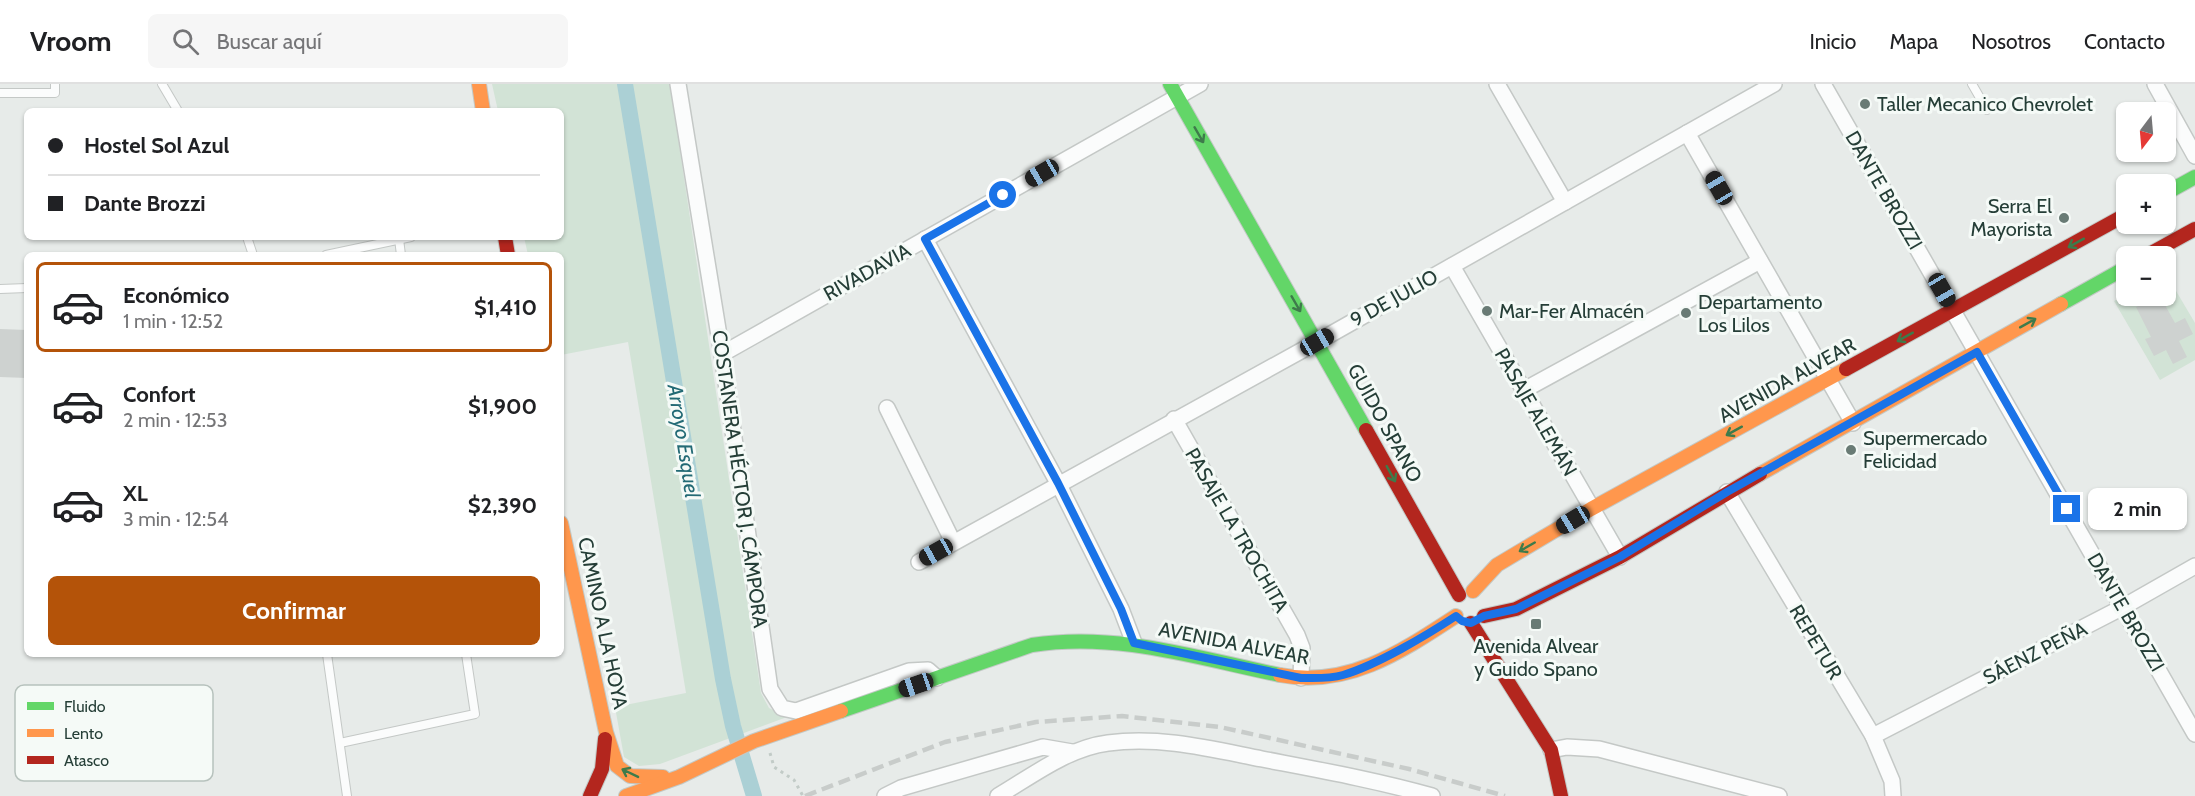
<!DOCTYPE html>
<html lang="es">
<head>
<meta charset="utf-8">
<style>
  body { margin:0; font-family:Cabin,sans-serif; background:#f6f6f6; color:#202124; height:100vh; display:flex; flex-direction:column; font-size:22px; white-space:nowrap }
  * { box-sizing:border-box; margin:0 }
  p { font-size:20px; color:#757577 }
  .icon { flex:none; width:33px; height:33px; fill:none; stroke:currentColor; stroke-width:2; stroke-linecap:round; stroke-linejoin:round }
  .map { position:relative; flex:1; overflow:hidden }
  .drawer { position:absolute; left:24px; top:168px; width:540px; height:405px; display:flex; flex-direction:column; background:#fff; border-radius:9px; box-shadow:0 2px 4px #0004 }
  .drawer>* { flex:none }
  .banner { position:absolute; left:24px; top:24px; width:540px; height:132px; border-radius:9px; box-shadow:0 2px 4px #0004; display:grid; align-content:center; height:132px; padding:0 24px; background:#fff }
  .needle { width:39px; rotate:196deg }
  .tools { position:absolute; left:2116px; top:18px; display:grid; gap:12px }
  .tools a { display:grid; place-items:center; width:60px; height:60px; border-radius:9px; background:#fff; box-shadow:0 2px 4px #0004; font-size:30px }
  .end { position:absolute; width:27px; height:27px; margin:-14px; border:8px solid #1a73e8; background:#fff; box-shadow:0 0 0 3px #fff }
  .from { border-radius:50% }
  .bubble { position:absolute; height:42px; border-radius:9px; background:#fff; box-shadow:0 2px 4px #0004; font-size:20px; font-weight:700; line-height:42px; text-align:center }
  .car { position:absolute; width:18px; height:36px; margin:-18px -9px; border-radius:8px; box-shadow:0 0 4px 2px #0007; background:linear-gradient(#222 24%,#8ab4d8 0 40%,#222 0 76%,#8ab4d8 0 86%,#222 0) }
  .banner b { display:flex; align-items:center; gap:21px; height:57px; font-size:22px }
  .banner b+b { border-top:2px solid #e0e0e0 }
  .banner i { width:15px; height:15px; background:#202124 }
  ul { padding:10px 0 0; list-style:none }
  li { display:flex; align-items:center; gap:18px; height:90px; margin:0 12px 9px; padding:0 12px; border:3px solid transparent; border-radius:9px }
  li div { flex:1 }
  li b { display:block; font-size:22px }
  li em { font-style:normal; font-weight:700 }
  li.active { border-color:#b45309 }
  li>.icon { width:54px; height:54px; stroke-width:1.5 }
  .action { display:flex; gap:12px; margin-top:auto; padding:12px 24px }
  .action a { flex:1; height:69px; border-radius:9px; background:#b45309; color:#fff; font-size:24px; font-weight:700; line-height:69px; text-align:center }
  header { display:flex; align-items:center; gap:36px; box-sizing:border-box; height:84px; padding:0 30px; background:#fff; border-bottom:2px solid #e0e0e0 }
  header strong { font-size:28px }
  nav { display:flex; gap:33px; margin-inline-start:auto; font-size:21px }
  .search { width:420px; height:54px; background:#f6f6f6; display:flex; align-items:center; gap:15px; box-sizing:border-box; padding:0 21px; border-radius:9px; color:#757577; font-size:22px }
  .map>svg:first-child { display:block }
</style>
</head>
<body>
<header>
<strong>Vroom</strong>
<div class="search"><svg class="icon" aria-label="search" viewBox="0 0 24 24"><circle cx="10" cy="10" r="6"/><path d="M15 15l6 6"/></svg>Buscar aquí</div>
<nav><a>Inicio</a><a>Mapa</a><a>Nosotros</a><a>Contacto</a></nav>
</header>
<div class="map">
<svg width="2195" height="712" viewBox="0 0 2195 712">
  <rect width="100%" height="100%" fill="#e7ebe9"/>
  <!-- green -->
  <g fill="#d2e3d6">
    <polygon points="492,0 670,0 761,609 769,624 787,633 660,680 639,682 624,673 615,623 686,609 628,258 561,271 561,171 528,171 524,153 561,153 561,27 498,27"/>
    <polygon points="2166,190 2195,239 2195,276 2160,296 2114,217 2127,210 2166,212"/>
  </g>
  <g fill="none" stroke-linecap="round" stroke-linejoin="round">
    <!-- canal -->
    <polyline stroke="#abd0d5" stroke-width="16" points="625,0 723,595 733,642 754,712"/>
  </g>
  <!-- building -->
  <g fill="#ced2d0">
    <polygon points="2160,212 2175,239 2185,234 2193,250 2179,257 2187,273 2173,280 2166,266 2154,272 2145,255 2151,253 2136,223"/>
    <polygon points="0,245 27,246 27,294 0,293"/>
  </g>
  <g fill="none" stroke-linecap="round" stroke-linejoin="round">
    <defs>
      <g id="lane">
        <polyline points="162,0 178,27"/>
        <polyline points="1972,0 1987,26"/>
        <polyline points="0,9 55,9 55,0"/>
        <polyline points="247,153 253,171"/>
        <polyline points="399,155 401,171"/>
        <polyline points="326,171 411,153"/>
        <polyline points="0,205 27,204"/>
        <polyline points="327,570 347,712"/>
        <polyline points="340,659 475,630 466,570"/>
      </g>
      <g id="street">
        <polyline points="678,0 722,270 770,605 782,624 796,627 909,587 928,586 937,594"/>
        <polyline points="1497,0 1565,118"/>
        <polyline points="1823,0 2195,650"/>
        <polyline points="2155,0 2195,72"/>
        <polyline points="1687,49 1853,339"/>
        <polyline points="925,155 1058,399 1121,525 1134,559"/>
        <polyline points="1452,182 1620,473"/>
        <polyline points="722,270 1200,0"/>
        <polyline points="1524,306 1760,177"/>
        <polyline points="887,324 953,458"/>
        <polyline points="1174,335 1297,551 1302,564 1301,594"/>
        <polyline points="1727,408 1873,652 1892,697 1893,712"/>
        <polyline points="919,478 1317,258 1774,0"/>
        <polyline points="1873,652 2123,523 2195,482"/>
        <polyline points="1551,666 1567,663 1599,665 1779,712"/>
        <polyline points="885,712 901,704 1043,663 1072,668"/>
        <path d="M998,712c34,-20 70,-48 110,-53 53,-7 103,6 154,16 57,11 113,21 170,37"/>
      </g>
      <g id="fast">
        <polyline points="1170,0 1366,346"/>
        <polyline points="2166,109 2195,93"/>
        <polyline points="2061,220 2127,183"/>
        <path d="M841,627l191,-66c86,-13 165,13 248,30"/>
      </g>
      <g id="slow">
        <polyline points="479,0 483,27"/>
        <polyline points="1760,390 2061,220"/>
        <polyline points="561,439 606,648 617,682 630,692 663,693"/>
        <polyline points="1473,507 1497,481 1591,425 1846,285"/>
        <path d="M1280,591c68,13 121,-23 176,-59"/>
        <polyline points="626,712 679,693 754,657 841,627"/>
      </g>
      <g id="jam">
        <polyline points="505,153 508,171"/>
        <polyline points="2146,172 2195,145"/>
        <polyline points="1846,285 2127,130"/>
        <polyline points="1366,346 1459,511"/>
        <polyline points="1484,532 1516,525 1620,473 1760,390"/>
        <polyline points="1471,539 1551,666 1561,712"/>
        <polyline points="590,712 602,685 605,655"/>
      </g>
    </defs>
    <!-- lane casing -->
    <use href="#lane" stroke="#c4c8c6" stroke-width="10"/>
    <!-- street casing -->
    <use href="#street" stroke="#c4c8c6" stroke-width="18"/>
    <!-- fast casing -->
    <use href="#fast" stroke="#c3c9c6" stroke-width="16"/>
    <!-- slow casing -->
    <use href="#slow" stroke="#c3c9c6" stroke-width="16"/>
    <!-- jam casing -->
    <use href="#jam" stroke="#c3c9c6" stroke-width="16"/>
    <!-- path -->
    <polyline stroke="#c2cbc7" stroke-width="3" stroke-dasharray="3 4.5" stroke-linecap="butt" points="770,669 774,683 794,696 803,712"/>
    <!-- lane -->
    <use href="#lane" stroke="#fbfcfc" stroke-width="8"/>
    <!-- street -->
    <use href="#street" stroke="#fbfcfc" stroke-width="15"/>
    <!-- fast -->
    <use href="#fast" stroke="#63d668" stroke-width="14"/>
    <!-- slow -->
    <use href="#slow" stroke="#ff974d" stroke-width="14"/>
    <!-- jam -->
    <use href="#jam" stroke="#b3261e" stroke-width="14"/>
    <!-- rail -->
    <polyline stroke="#c8ccca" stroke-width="4.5" stroke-dasharray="12 6" stroke-linecap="butt" points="805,712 945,658 1036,638 1122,632 1220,643 1409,685 1505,712"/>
  </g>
  <!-- one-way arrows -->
  <defs><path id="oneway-shaft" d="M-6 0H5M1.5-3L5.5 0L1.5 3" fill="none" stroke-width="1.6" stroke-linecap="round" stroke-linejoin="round" transform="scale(1.5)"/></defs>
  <g stroke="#3e7b4b">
    <use href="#oneway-shaft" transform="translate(1199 51) rotate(60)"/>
    <use href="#oneway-shaft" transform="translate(2076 159) rotate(151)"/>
    <use href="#oneway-shaft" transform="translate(1296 220) rotate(60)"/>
    <use href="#oneway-shaft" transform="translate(2028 239) rotate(-29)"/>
    <use href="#oneway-shaft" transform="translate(1905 253) rotate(151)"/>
    <use href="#oneway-shaft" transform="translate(1734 347) rotate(151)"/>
    <use href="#oneway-shaft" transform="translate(1391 390) rotate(61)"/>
    <use href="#oneway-shaft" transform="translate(1527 463) rotate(150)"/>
    <use href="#oneway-shaft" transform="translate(630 689) rotate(-154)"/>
  </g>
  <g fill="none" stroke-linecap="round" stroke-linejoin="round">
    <!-- route -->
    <path stroke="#1a73e8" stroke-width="8" d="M1003,111l-78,44 133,244 63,126 13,34 167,35c15,0 28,1 42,-3 34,-10 84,-40 113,-59l6,5 9,2 13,-7 32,-7 104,-52 107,-65 250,-140 90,157"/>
  </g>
  <!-- markers -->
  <g fill="#697b75" stroke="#f5faf7" stroke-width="2">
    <circle cx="1865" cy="20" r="6"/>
    <circle cx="2064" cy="134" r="6"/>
    <circle cx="1487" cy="227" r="6"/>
    <circle cx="1686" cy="229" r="6"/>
    <circle cx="1851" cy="366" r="6"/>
    <rect x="1530" y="534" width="12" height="12" rx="3"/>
  </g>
  <g text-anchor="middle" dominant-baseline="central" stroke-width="6" stroke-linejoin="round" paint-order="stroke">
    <!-- poi labels -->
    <g font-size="20" fill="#253e37" stroke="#f5faf7" text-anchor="start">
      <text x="1877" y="20">Taller Mecanico Chevrolet</text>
      <text x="2052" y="122" text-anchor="end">Serra El<tspan x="2052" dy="23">Mayorista</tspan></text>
      <text x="1698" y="218">Departamento<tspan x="1698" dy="23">Los Lilos</tspan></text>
      <text x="1499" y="227">Mar-Fer Almacén</text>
      <text x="1863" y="354">Supermercado<tspan x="1863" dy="23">Felicidad</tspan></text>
      <text x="1536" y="562" text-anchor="middle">Avenida Alvear<tspan x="1536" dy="23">y Guido Spano</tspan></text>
    </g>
    <!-- street labels -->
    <g font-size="20" fill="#253e37" stroke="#f5faf7">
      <text transform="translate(1884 106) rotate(60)">DANTE BROZZI</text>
      <text transform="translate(867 188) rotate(-29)">RIVADAVIA</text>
      <text transform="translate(1394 214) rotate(-29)">9 DE JULIO</text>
      <text transform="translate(1787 296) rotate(-29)">AVENIDA ALVEAR</text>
      <text transform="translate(1536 328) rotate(60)">PASAJE ALEMÁN</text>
      <text transform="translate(1385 339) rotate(61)">GUIDO SPANO</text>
      <text transform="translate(740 395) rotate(82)">COSTANERA HÉCTOR J. CÁMPORA</text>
      <text transform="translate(1237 446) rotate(60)">PASAJE LA TROCHITA</text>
      <text transform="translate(2126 528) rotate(60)">DANTE BROZZI</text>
      <text transform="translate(603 539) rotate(78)">CAMINO A LA HOYA</text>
      <text transform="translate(1816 558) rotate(59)">REPETUR</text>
      <text transform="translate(1234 559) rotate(11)">AVENIDA ALVEAR</text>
      <text transform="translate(2035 569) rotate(-27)">SÁENZ PEÑA</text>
    </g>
    <!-- water labels -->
    <g font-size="21" font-style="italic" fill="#236a75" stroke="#f5faf7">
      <text transform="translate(684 357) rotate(81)">Arroyo Esquel</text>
    </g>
  </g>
  <!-- legend -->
  <rect x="15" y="601" width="198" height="96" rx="9" fill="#f5faf7" stroke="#b7c2bd" stroke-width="1.5"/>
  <rect x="27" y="618" width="27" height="8" fill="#63d668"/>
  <rect x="27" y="645" width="27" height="8" fill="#ff974d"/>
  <rect x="27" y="672" width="27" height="8" fill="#b3261e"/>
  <g font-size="16" fill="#253e37">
    <text x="64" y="628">Fluido</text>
    <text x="64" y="655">Lento</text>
    <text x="64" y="682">Atasco</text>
  </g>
</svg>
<div class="tools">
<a><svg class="needle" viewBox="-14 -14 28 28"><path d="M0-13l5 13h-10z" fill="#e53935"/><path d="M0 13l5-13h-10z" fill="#757577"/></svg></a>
<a>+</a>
<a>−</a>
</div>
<i class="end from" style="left:1003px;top:111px"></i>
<i class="end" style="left:2067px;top:425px"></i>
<div class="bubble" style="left:2088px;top:404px;width:99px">2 min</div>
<i class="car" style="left:1042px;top:89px;rotate:240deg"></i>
<i class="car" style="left:1719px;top:104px;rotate:330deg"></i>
<i class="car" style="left:1942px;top:206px;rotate:150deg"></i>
<i class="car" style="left:1317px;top:258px;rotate:60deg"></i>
<i class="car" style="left:1573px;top:436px;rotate:239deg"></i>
<i class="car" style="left:936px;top:468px;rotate:241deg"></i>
<i class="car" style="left:916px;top:601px;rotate:251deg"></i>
<div class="banner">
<b><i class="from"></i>Hostel Sol Azul</b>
<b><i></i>Dante Brozzi</b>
</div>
<section class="drawer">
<ul>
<li class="active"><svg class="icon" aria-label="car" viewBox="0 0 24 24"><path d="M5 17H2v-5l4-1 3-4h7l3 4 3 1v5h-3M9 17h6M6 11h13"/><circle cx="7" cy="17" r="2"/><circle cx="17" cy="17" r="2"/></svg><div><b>Económico</b><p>1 min · 12:52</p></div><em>$1,410</em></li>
<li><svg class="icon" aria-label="car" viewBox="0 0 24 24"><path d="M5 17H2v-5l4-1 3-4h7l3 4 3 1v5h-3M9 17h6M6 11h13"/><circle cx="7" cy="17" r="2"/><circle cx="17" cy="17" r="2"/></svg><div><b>Confort</b><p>2 min · 12:53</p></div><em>$1,900</em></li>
<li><svg class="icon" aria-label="car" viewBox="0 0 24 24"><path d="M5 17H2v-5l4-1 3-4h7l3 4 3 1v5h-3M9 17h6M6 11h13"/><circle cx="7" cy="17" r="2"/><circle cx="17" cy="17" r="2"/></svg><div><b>XL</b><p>3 min · 12:54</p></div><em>$2,390</em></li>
</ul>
<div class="action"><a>Confirmar</a></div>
</section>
</div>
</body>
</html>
